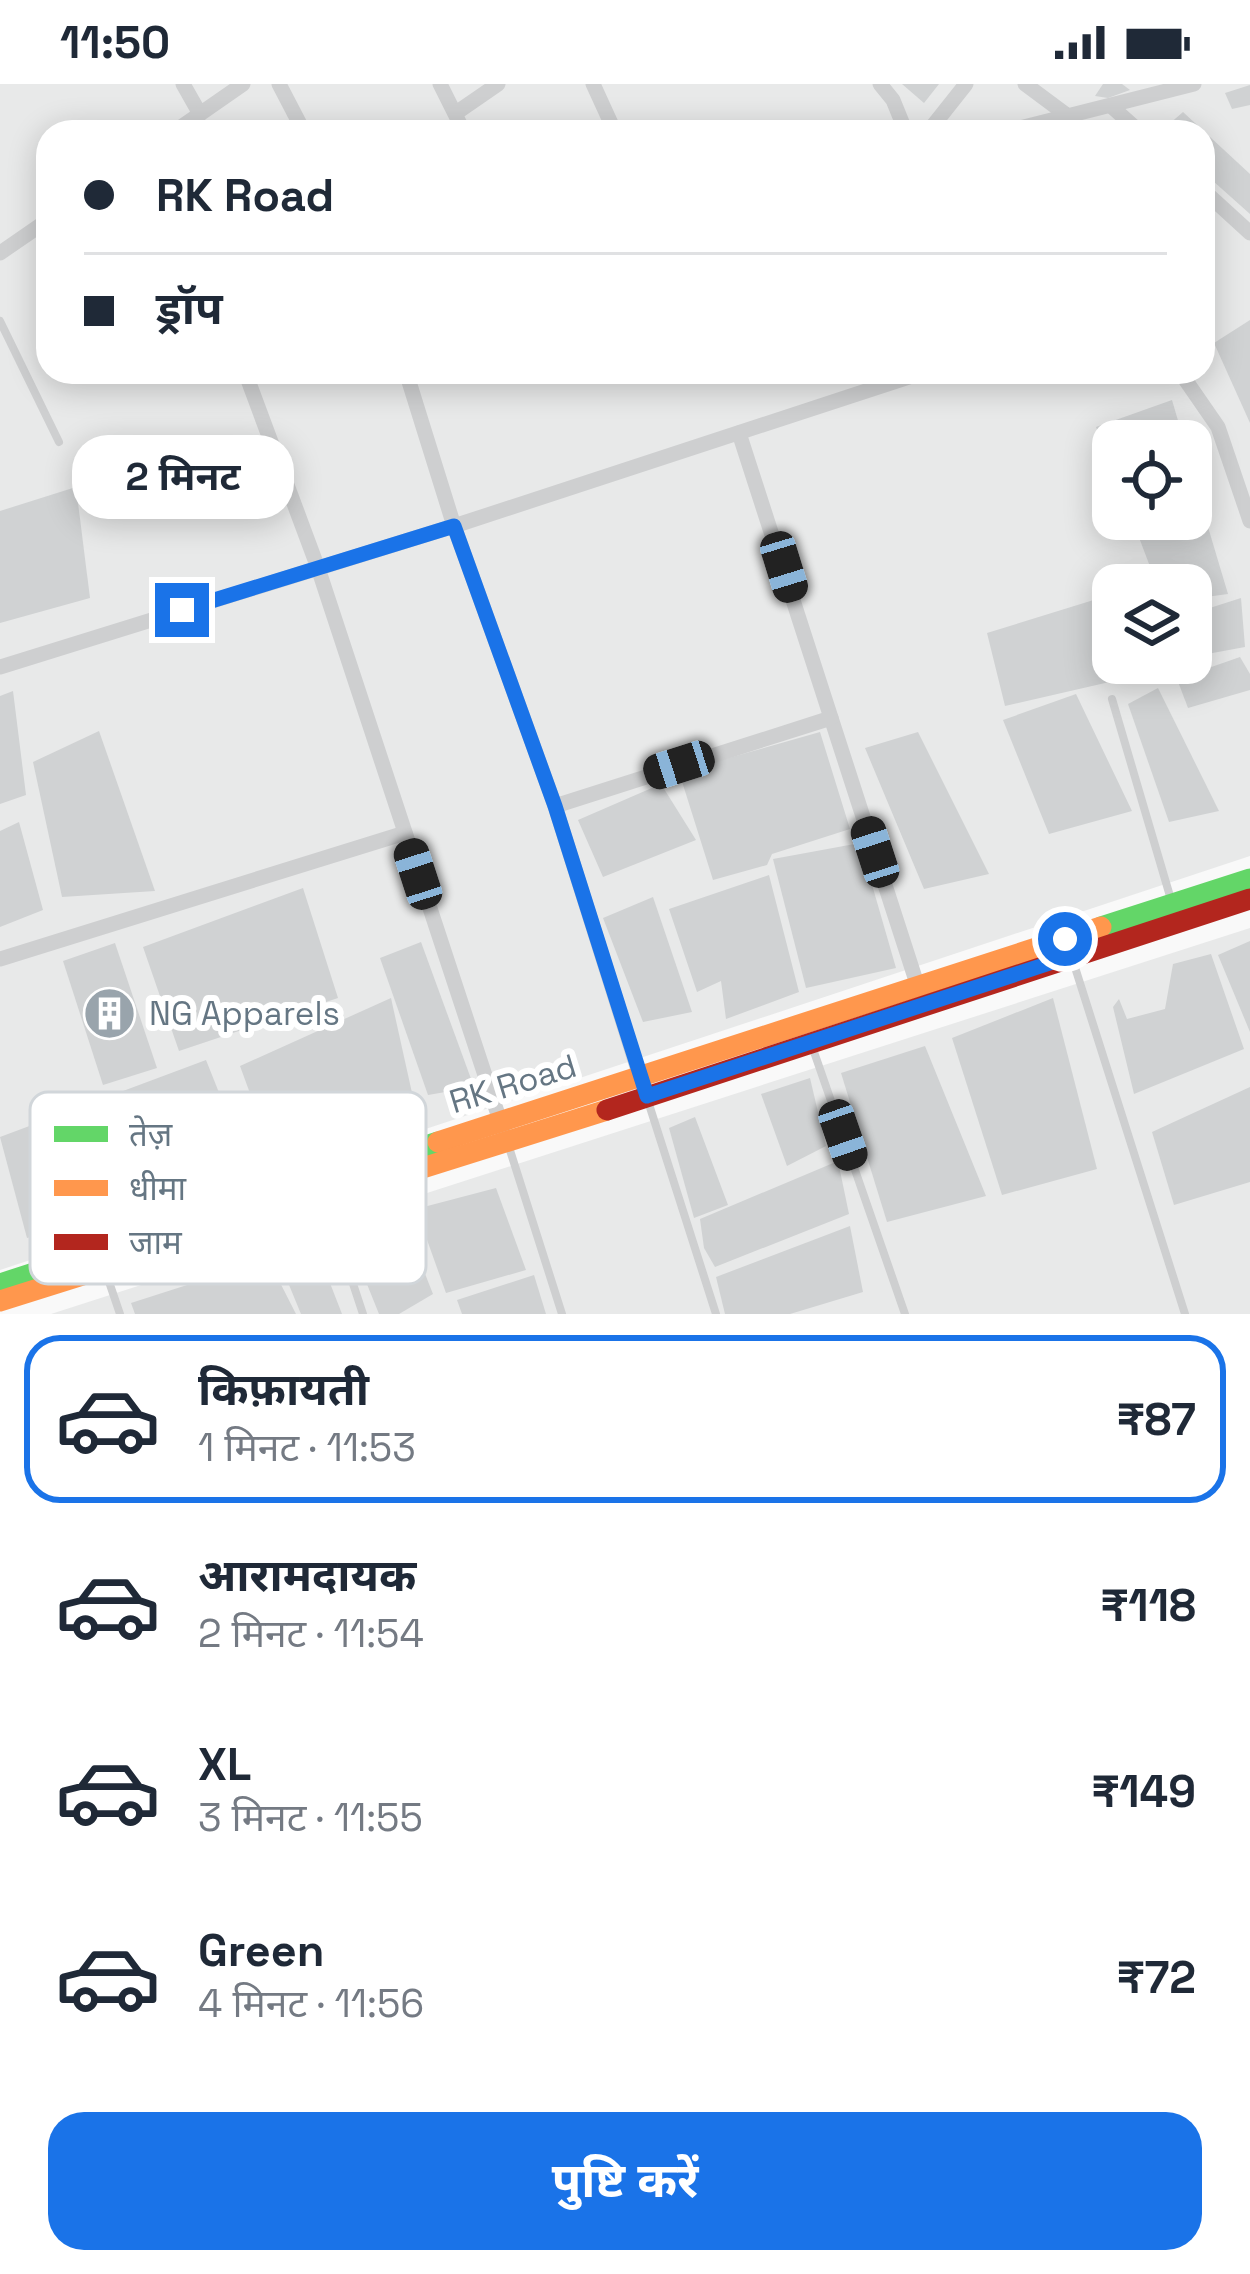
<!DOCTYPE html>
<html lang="hi">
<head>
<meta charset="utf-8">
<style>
  body { margin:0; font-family:"Space Grotesk","Noto Sans Devanagari",sans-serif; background:#f2f2f3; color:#1f2937; height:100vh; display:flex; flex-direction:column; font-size:45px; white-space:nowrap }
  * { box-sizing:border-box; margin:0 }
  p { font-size:39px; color:#747a83 }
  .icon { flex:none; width:66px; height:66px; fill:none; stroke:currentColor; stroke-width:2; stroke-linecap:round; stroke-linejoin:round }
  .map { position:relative; height:1230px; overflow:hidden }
  .details { display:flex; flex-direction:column; background:#fff; flex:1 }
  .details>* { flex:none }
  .hud { position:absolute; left:36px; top:36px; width:1179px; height:264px; border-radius:36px; box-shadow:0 6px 30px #0003; display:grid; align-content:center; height:264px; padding:0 48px; background:#fff }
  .buttons { position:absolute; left:1092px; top:336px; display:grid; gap:24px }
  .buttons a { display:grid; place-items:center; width:120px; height:120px; border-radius:24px; background:#fff; box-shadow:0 6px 30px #0003; font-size:60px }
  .end { position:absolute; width:54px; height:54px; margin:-27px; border:15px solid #1a73e8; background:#fff; box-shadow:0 0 0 6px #fff }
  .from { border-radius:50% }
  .bubble { position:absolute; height:84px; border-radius:36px; background:#fff; box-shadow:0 6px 30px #0003; font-size:39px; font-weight:700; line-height:84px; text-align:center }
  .car { position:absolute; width:36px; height:72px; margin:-36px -18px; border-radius:15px; box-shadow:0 0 9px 3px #0007; background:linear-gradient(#222 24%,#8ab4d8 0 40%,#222 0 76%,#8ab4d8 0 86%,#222 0) }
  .hud b { display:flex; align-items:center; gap:42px; height:114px; font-size:45px }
  .hud b+b { border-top:3px solid #e0e1e3 }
  .hud i { width:30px; height:30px; background:#1f2937 }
  ul { padding:21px 0 0; list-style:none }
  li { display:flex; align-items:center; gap:36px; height:168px; margin:0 24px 18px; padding:0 24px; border:6px solid transparent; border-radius:36px }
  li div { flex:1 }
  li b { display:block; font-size:45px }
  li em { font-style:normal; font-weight:700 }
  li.selected { border-color:#1a73e8 }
  li>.icon { width:108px; height:108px; stroke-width:1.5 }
  .button { display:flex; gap:24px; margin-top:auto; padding:24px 48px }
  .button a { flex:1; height:138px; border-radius:36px; background:#1a73e8; color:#fff; font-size:48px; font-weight:700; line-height:138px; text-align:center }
  .status { display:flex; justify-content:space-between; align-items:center; height:84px; padding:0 60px; background:#fff; direction:ltr }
  .status svg { height:33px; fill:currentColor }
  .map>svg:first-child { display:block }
</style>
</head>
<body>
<div class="status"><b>11:50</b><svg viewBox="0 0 49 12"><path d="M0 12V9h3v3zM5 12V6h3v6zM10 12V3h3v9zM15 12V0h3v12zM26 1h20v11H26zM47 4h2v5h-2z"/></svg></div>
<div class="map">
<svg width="1250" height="1230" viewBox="0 0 1250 1230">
  <rect width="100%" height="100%" fill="#f9f9f9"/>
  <!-- built -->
  <g fill="#e8e9e9" fill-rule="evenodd">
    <path d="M0,0h1250v772l-1250,414zM48,48h1155v240h-1155zM1113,357h78v78h-78zM1113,501h78v78h-78z"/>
    <polygon points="1250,844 1250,1230 51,1230"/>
  </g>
  <!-- building -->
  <g fill="#d0d2d3">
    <polygon points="902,0 939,0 924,19"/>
    <polygon points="1103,0 1122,0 1130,6 1108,14 1095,12"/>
    <polygon points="1250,1 1250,21 1232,25 1225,9"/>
    <polygon points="1183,28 1250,90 1250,130 1203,88 1203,48 1160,48"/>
    <polygon points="1250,236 1250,339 1214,259"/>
    <polygon points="1172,316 1184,357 1113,357 1113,386 1096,343"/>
    <polygon points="1191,386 1228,510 1191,515 1191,501 1157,501 1132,435 1191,435"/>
    <polygon points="76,403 90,514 0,539 0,427"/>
    <polygon points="1113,510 1113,579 1165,579 1166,585 1005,622 987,549"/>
    <polygon points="1241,514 1245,563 1191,573 1191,530"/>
    <polygon points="1240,573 1250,590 1250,606 1188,624 1177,595"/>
    <polygon points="1158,604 1219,727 1169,738 1128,620"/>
    <polygon points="13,607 26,711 0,720 0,612"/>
    <polygon points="1076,610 1132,727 1049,750 1003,636"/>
    <polygon points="99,647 155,807 62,813 33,678"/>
    <polygon points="820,648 850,745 772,770 767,781 713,796 679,688"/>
    <polygon points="918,648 989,790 924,805 865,664"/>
    <polygon points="661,700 696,756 603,793 578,736"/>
    <polygon points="19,738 43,826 0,843 0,747"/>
    <polygon points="860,759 896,884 806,904 773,775"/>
    <polygon points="769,791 799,908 726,935 721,897 697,908 669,825"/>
    <polygon points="303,804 338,914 179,967 143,863"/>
    <polygon points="653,813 692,928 643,938 603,834"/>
    <polygon points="1250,857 1250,948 1218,871"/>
    <polygon points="421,858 474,1003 428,1011 380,874"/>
    <polygon points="115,859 157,984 103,1001 63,877"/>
    <polygon points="1211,870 1244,965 1134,1010 1113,923 1119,915 1127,935 1165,925 1173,880"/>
    <polygon points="391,914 418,1036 274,1075 240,982"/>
    <polygon points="1053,914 1097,1085 1002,1111 952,954"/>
    <polygon points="925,962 986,1112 887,1138 841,989"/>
    <polygon points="206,976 251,1089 27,1154 0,1053"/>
    <polygon points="810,994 826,1062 787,1082 761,1010"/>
    <polygon points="1250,1003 1250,1098 1174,1121 1152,1048"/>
    <polygon points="695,1033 728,1121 694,1134 669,1044"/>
    <polygon points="838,1077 849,1130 715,1183 704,1164 700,1135"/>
    <polygon points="496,1104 526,1186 446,1209 416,1125"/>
    <polygon points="401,1129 433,1210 399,1230 379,1230 346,1148"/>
    <polygon points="850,1142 863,1208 790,1230 725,1230 716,1193"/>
    <polygon points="316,1163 342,1230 301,1230 280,1179"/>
    <polygon points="268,1175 296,1230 135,1230 131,1219"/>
    <polygon points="534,1191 546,1230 462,1230 457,1216"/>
  </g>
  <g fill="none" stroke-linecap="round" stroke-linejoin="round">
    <!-- lane -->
    <g stroke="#cecfd0" stroke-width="8">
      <polyline points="0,237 59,358"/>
      <polyline points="1112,615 1172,819"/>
      <polyline points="1073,877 1185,1230"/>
      <polyline points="813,965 905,1230"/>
      <polyline points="647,1014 716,1230"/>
      <polyline points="508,1060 562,1230"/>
      <polyline points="326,1118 363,1230"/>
      <polyline points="105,1186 120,1230"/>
    </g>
    <!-- street -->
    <g stroke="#cecfd0" stroke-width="15">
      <polyline points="183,0 200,30"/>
      <polyline points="279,0 304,48"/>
      <polyline points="440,0 464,48"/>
      <polyline points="593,0 615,48"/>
      <polyline points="880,0 893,16 906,48"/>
      <polyline points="1025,0 1068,32"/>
      <polyline points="1111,22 1140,48"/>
      <polyline points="456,29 498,0"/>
      <polyline points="174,48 243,0"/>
      <polyline points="928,48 966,0"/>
      <polyline points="1004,48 1194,0"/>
      <polyline points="1203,106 1250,149"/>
      <polyline points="0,169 48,136"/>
      <polyline points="245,288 318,484 503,1046"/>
      <polyline points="406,288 454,442 555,722 643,1002"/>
      <polyline points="1180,288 1218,343 1250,437"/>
      <polyline points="739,349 918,903"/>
      <polyline points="0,583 454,442 924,288"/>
      <polyline points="555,722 831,634"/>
      <polyline points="0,875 405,749"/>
    </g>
    <!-- fast -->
    <g stroke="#63d668" stroke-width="21">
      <polyline points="1101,843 1250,795"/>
      <polyline points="0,1200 438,1058"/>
    </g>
    <!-- slow -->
    <g stroke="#ff974d" stroke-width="21">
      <polyline points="438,1058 1101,843"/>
      <polyline points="0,1217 607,1026"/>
    </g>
    <!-- jam -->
    <polyline stroke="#b3261e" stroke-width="21" points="607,1026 1250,815"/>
  </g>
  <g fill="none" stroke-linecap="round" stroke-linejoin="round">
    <!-- route -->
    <polyline stroke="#1a73e8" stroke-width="15" points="182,526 454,442 555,722 647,1012 1071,872 1065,855"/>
  </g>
  <!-- icons -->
  <defs>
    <symbol id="building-disc" viewBox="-11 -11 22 22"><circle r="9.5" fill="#99a4ac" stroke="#fff"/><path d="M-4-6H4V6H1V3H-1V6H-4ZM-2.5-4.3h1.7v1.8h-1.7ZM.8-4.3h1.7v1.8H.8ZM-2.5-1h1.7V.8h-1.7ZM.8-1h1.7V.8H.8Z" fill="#fff"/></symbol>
  </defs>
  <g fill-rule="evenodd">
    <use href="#building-disc" x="80" y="900" width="59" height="59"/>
  </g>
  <g text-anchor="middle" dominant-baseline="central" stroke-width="12" stroke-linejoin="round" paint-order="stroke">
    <!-- poi labels -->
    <g font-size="33" fill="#657683" stroke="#fff" text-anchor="start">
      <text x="149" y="930">NG Apparels</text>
    </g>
    <!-- street labels -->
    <g font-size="33" fill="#657683" stroke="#fff">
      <text transform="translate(513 1000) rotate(-17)">RK Road</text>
    </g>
  </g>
  <!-- legend -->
  <rect x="30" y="1008" width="396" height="192" rx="18" fill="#fff" stroke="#d1d6da" stroke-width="3"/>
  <rect x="54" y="1042" width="54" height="16" fill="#63d668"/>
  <rect x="54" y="1096" width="54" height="16" fill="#ff974d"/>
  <rect x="54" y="1150" width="54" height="16" fill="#b3261e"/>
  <g font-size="33" fill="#657683">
    <text x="129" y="1062">तेज़</text>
    <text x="129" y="1116">धीमा</text>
    <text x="129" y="1170">जाम</text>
  </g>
</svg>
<div class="buttons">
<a><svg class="icon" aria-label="locate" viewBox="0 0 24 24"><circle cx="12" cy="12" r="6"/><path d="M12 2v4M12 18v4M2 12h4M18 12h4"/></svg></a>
<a><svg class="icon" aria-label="layers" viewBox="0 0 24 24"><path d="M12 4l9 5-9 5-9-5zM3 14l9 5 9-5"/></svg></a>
</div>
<i class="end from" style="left:1065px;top:855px"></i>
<i class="end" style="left:182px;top:526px"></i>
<div class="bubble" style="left:72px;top:351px;width:222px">2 मिनट</div>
<i class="car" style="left:784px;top:483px;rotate:163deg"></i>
<i class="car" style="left:679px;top:681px;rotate:252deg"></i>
<i class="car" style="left:875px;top:768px;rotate:342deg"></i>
<i class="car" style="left:418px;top:790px;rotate:342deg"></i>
<i class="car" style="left:843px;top:1051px;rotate:161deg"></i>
<div class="hud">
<b><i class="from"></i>RK Road</b>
<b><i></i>ड्रॉप</b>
</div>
</div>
<section class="details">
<ul>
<li class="selected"><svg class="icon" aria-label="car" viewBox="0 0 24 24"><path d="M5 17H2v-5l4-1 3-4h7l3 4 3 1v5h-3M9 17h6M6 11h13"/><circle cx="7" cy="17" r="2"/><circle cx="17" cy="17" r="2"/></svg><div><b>किफ़ायती</b><p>1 मिनट · 11:53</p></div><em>₹87</em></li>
<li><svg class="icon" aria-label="car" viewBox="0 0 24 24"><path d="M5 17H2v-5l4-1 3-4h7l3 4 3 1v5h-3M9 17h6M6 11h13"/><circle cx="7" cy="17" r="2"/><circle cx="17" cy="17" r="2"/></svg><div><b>आरामदायक</b><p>2 मिनट · 11:54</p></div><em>₹118</em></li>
<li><svg class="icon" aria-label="car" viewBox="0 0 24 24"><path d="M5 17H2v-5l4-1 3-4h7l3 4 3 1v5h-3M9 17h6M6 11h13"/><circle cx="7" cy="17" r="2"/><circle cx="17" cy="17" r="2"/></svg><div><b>XL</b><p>3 मिनट · 11:55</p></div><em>₹149</em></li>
<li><svg class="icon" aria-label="car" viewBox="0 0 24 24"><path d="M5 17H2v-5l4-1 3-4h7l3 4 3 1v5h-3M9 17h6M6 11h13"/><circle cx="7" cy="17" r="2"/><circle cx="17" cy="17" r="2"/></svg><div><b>Green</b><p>4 मिनट · 11:56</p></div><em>₹72</em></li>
</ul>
<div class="button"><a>पुष्टि करें</a></div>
</section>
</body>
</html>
